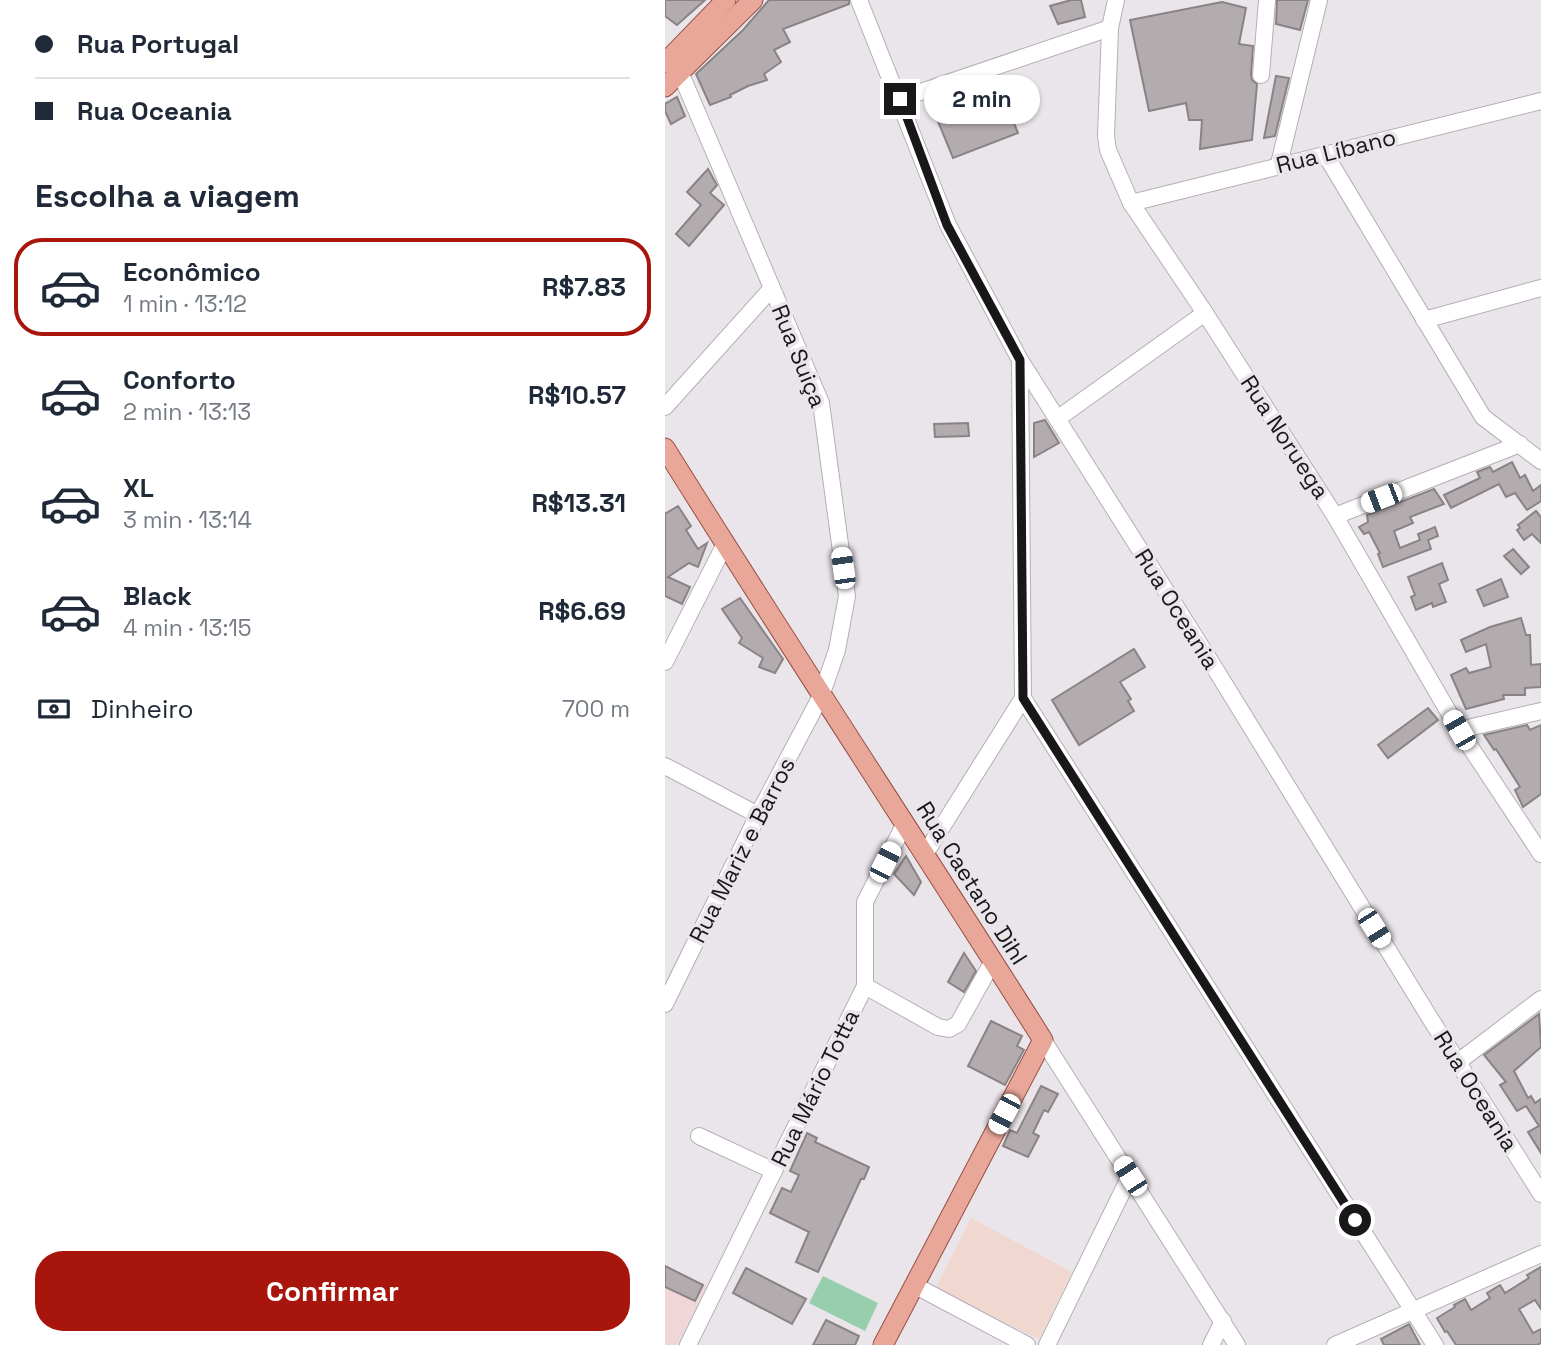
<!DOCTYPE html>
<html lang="pt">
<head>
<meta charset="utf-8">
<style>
  body { margin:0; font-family:"Space Grotesk",sans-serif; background:#f2f2f3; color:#1f2937; height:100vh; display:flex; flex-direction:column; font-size:26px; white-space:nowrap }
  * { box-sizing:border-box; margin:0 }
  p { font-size:23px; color:#747a83 }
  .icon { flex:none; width:38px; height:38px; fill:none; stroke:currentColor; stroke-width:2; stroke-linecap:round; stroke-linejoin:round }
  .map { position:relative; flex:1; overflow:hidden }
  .sheet { display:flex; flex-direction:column; background:#fff; width:665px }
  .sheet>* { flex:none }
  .guide { display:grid; align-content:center; height:154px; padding:0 35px; background:#fff }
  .end { position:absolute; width:32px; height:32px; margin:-16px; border:9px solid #191819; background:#fff; box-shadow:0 0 0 4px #fff }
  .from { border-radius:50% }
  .bubble { position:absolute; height:49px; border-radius:24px; background:#fff; box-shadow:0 2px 5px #0004; font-size:23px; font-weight:600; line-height:49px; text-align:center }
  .car { position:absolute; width:21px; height:42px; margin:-21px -10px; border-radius:9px; box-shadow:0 0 5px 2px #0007; background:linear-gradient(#fff 24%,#345 0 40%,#fff 0 76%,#345 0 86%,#fff 0) }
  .guide b { display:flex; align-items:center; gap:24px; height:66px; font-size:26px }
  .guide b+b { border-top:2px solid #e0e1e3 }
  .guide i { width:18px; height:18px; background:#1f2937 }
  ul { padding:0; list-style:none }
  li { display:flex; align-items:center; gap:21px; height:98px; margin:0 14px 10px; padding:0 21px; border:4px solid transparent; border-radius:28px }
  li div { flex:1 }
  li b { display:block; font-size:26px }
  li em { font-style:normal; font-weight:600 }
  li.active { border-color:#a8150d }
  li>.icon { width:63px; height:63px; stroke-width:1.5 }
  h2 { padding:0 35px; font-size:32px; line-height:84px }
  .pay { display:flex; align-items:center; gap:18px; height:77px; padding:0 35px; font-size:26px }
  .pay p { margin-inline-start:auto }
  .action { display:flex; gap:14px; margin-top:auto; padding:14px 35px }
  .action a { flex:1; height:80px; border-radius:28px; background:#a8150d; color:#fff; font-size:28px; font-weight:600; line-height:80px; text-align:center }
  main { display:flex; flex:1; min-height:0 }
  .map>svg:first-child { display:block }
</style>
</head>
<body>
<main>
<section class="sheet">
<div class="guide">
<b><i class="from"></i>Rua Portugal</b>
<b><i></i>Rua Oceania</b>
</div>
<h2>Escolha a viagem</h2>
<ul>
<li class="active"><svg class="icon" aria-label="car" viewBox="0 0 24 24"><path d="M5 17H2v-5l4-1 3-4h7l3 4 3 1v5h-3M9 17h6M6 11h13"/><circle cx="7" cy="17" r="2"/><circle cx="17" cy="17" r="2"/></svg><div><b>Econômico</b><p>1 min · 13:12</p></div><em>R$7.83</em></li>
<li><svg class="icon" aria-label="car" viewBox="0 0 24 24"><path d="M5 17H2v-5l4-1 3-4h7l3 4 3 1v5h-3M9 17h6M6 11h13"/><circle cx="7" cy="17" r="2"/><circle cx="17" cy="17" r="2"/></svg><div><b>Conforto</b><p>2 min · 13:13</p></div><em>R$10.57</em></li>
<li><svg class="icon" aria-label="car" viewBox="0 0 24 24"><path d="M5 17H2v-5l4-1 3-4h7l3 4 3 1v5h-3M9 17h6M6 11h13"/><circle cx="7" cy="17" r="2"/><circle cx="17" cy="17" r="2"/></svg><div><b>XL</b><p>3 min · 13:14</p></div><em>R$13.31</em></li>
<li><svg class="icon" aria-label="car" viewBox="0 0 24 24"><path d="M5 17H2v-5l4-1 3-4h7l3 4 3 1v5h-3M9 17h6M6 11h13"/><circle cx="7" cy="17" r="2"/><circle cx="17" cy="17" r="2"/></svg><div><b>Black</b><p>4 min · 13:15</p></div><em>R$6.69</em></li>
</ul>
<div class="pay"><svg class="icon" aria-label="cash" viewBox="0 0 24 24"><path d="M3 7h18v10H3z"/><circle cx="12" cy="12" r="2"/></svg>Dinheiro<p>700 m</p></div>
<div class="action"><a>Confirmar</a></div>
</section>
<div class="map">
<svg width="876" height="1345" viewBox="0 0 876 1345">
  <rect width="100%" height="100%" fill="#eae5ea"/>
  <!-- industrial -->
  <polygon fill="#f0d6d8" points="0,1266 42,1286 12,1345 0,1345"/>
  <!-- education -->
  <polygon fill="#f0d7cf" points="306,1218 407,1272 374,1339 270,1289"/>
  <!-- green -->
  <polygon fill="#97ceab" points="158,1276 213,1303 200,1331 144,1303"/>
  <!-- building -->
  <g fill="#b3acae" stroke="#8a8385" stroke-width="2">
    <polygon points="0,0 40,0 12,25 0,16"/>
    <polygon points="104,0 184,0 184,4 118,29 125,42 109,50 116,62 99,74 102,80 83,86 65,95 66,97 45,105 31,74 78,30"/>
    <polygon points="406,0 416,0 420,17 393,24 385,6"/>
    <polygon points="612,0 643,0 635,30 611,24"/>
    <polygon points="557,2 581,8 574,44 588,46 586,75 587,80 592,84 587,140 535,149 537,120 524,120 521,103 484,111 465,20"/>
    <polygon points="611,76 624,78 610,136 599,138"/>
    <polygon points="335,89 353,133 288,158 270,114"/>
    <polygon points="12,97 20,116 6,124 0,111 0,104"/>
    <polygon points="43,169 52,185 45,193 59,205 24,246 11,234 36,205 22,192"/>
    <polygon points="380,420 394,443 369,457 369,423"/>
    <polygon points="303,423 304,436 270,437 269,424"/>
    <polygon points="847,462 855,478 860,475 868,491 876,485 876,501 862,510 850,493 841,497 834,484 786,508 779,495 815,478 812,472 825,467 828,472"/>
    <polygon points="769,489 779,504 745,517 748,523 729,531 735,548 755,540 753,534 770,527 773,536 763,540 766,549 718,567 713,554 715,553 704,532 699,534 694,527 703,522 702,515"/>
    <polygon points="13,506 26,526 21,530 33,549 42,543 33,567 24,563 3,577 25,587 17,604 0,596 0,514"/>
    <polygon points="871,511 876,517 876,543 867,534 859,540 852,530 855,528 853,525"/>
    <polygon points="848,549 864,567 856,574 839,556"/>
    <polygon points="777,563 783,580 774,584 781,602 768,607 767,603 751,610 746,597 750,595 743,577"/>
    <polygon points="836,579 843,597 819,606 812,590"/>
    <polygon points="75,598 118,659 110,673 94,667 98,658 74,643 77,638 57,609"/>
    <polygon points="856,618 861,635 865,635 866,665 876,664 876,687 860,688 860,695 838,695 839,699 801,709 786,675 801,668 804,673 826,667 821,644 801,652 796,640 825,627"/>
    <polygon points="469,649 480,667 455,682 466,699 463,701 469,711 414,745 387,700"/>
    <polygon points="763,708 773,720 723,758 713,745"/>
    <polygon points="862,725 865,730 876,725 876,794 858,807 850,790 855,787 831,749 829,750 819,735"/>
    <polygon points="241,856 256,882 249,895 229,874"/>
    <polygon points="299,953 311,971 299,992 283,982"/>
    <polygon points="874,1014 876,1047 849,1071 863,1098 866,1096 870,1103 876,1099 876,1153 863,1132 874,1126 861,1106 852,1111 835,1085 841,1082 819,1055"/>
    <polygon points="326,1021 357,1036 352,1046 359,1050 340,1085 303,1066"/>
    <polygon points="376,1086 393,1094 383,1112 379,1110 368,1133 374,1136 363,1157 338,1146 345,1130 352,1133"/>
    <polygon points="142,1133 152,1138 150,1142 204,1167 199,1179 196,1179 153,1272 131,1262 144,1232 105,1213 117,1188 126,1192 134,1175 125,1171"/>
    <polygon points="0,1266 38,1285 30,1301 0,1287"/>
    <polygon points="876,1267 876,1309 870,1300 854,1309 868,1333 876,1329 876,1343 872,1345 791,1345 782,1331 780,1332 772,1318 790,1307 789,1305 800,1299 806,1310 825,1298 822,1293 835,1285 840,1293 864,1278 862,1275"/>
    <polygon points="81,1268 141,1299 127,1324 68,1293"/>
    <polygon points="161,1320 194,1336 190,1345 148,1345"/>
    <polygon points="744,1324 755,1345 719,1345 716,1339"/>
  </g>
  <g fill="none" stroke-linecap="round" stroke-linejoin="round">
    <defs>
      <g id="minor">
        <polyline points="194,0 283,225 355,360 549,667 768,1023 876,1194"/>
        <polyline points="451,0 445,28 441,136 443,150 466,203 540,313 670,516 794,730 876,854"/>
        <polyline points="596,75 602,0"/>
        <polyline points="235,99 445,28"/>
        <polyline points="660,154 818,417 876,461"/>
        <polyline points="614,164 654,0"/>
        <polyline points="466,203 876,101"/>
        <polyline points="759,320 876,288"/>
        <polyline points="0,407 107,288"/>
        <polyline points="392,419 540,313"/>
        <polyline points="670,516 855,444"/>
        <polyline points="0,662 60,544"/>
        <polyline points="358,698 770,1345"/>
        <polyline points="794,730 876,711"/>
        <polyline points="0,766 93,815"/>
        <polyline points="260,854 358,698 355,360"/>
        <polyline points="200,986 273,1027 284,1029 293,1024 328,961"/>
        <polyline points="0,1004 93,815 156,696 172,650 182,596 156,403 15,72"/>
        <polyline points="378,1040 572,1345"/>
        <polyline points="793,1062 876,999"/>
        <polyline points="34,1136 109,1171"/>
        <polyline points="249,1285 362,1345"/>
        <polyline points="23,1345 200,986 200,902 240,823"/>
        <polyline points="382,1345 465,1176"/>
        <polyline points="546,1345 558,1321"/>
        <polyline points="670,1345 876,1254"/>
      </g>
      <g id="major">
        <polyline points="0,63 61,0"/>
        <polyline points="0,87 88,0"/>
        <path d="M0,448c124,199 253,394 378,592l-160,305"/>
      </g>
    </defs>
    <!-- minor casing -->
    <use href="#minor" stroke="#b4afb4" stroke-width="18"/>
    <!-- major casing -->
    <use href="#major" stroke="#974f41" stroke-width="21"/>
    <!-- minor -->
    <use href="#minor" stroke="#fff" stroke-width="16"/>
    <!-- major -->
    <use href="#major" stroke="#e9a79a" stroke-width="19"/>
  </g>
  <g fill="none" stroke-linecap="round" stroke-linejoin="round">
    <!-- route -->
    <polyline stroke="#191819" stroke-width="9" points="235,99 282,225 355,360 358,698 690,1220"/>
  </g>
  <g text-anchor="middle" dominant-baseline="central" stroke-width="7" stroke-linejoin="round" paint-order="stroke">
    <!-- street labels -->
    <g font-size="23" fill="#191819" stroke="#eae5ea">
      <text transform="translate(671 151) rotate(-14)">Rua Líbano</text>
      <text transform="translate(134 356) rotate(68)">Rua Suiça</text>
      <text transform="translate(620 437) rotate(57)">Rua Noruega</text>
      <text transform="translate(512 609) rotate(58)">Rua Oceania</text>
      <text transform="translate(77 850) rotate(-63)">Rua Mariz e Barros</text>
      <text transform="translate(307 883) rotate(58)">Rua Caetano Dihl</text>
      <text transform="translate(150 1088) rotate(-64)">Rua Mário Totta</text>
      <text transform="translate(811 1091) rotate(58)">Rua Oceania</text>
    </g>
  </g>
</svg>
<i class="end from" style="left:690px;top:1220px"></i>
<i class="end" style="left:235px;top:99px"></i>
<div class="bubble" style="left:259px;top:75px;width:116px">2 min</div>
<i class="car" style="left:716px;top:498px;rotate:249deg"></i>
<i class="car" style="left:178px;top:568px;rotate:352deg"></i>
<i class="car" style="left:794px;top:730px;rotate:330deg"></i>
<i class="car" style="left:220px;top:862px;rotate:27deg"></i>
<i class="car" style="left:709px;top:928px;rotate:148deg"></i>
<i class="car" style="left:339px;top:1114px;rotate:208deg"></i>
<i class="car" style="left:465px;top:1176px;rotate:327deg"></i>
</div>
</main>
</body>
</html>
